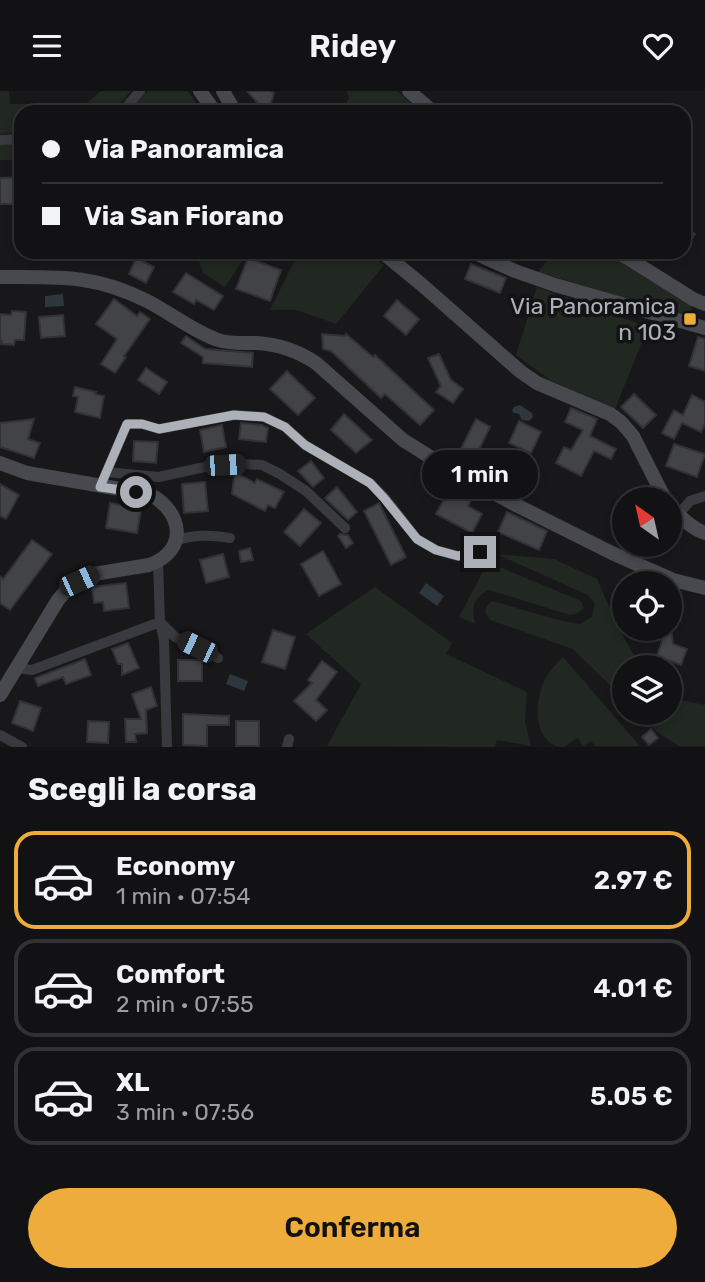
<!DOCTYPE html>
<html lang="it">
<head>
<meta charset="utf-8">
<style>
  body { margin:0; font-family:Rubik,sans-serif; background:#1b1b1d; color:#f1f3f6; height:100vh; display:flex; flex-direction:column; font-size:26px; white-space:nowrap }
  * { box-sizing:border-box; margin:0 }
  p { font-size:23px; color:#9c9ea0 }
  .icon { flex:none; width:38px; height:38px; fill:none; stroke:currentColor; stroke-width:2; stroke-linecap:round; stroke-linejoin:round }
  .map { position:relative; height:656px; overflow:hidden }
  .panel { display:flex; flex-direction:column; background:#121214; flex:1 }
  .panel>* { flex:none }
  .banner { position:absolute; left:14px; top:14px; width:677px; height:154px; border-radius:21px; box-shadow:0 4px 10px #0003,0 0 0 2px #313234; display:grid; align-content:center; height:154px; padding:0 28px; background:#121214 }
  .needle { width:46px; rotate:326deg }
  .controls { position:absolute; left:612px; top:396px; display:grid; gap:14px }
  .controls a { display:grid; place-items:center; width:70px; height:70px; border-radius:50%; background:#121214; box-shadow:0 4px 10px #0003,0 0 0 2px #313234; font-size:35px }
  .end { position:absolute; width:32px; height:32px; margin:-16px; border:9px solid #abb0b9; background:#111; box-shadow:0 0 0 4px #111 }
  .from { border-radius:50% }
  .bubble { position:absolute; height:49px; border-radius:24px; background:#121214; box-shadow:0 4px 10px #0003,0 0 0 2px #313234; font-size:23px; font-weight:600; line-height:49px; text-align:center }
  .car { position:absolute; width:21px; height:42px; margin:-21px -10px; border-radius:9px; box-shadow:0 0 5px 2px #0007; background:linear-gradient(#222 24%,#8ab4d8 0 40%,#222 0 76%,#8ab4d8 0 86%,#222 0) }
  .banner b { display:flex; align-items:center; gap:24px; height:66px; font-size:26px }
  .banner b+b { border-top:2px solid #313234 }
  .banner i { width:18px; height:18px; background:#f1f3f6 }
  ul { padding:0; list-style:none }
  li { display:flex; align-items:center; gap:21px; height:98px; margin:0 14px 10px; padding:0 14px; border:4px solid #313234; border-radius:21px }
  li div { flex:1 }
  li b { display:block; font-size:26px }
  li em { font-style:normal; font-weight:600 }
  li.active { border-color:#eeac3c }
  li>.icon { width:63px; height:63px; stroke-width:1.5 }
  h2 { padding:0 28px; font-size:32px; line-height:84px }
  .action { display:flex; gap:14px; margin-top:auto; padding:14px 28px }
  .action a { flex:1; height:80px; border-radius:42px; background:#eeac3c; color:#111; font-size:28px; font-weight:600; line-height:80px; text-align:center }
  header { display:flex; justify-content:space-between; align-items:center; height:91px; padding:0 28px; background:#121214; font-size:32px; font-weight:600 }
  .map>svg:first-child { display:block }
</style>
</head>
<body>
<header><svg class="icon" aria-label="menu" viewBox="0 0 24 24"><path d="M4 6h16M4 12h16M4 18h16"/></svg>Ridey<svg class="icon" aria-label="heart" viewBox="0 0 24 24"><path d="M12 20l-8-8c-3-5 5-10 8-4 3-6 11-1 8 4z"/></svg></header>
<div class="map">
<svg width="705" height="656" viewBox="0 0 705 656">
  <rect width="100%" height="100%" fill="#18181a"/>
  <!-- green -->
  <g fill="#202821">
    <polygon points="0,0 9,0 10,13 37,13 77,20 101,0 131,0 112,21 21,21 21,41 0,43"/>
    <polygon points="147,0 188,0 199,16 195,21 128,21"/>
    <polygon points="346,0 397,0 421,21 342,21 349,7"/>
    <polygon points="21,52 21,69 0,69 0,54"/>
    <polygon points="196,161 248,161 225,196 203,182"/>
    <polygon points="299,161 367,161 384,174 336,233 297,219 270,219"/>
    <polygon points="555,161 604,161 692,216 689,223 692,224 691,227 538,181"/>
    <polygon points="537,196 648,236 615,318 550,289 516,264"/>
    <path d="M496,463l58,5 43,20 22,50 22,38h-16v33l-52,-51 -83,-29c-7,-7 -6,-14 3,-19l65,19 22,4 12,-7 3,-13 -7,-9z"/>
    <path d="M488,471l93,39 3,7 -6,5 -8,2 -81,-25c-17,9 -17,15 -14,34l-16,-7z"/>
    <polygon points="375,496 452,552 446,563 527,601 525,631 531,655 497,649 495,656 327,655 361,593 306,543"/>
    <path d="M563,566l76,88 -1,1h-43l-4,-5 -8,5 -5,-8c-4,2 -10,7 -15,9 -6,0 -11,-2 -15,-6 -14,-14 -12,-39 -5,-57 4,-11 12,-19 20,-27z"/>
    <polygon points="670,607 705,614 705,655 679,655 656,640 638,621 670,621"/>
  </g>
  <!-- water -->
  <g fill="#2e373e">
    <polygon points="63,203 64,215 45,216 45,205"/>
    <polygon points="520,314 532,322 533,326 529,330 522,329 519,323 514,322 512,320 514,316"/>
    <polygon points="426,492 444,505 437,515 419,502"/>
    <polygon points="230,583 248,590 244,600 226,593"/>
  </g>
  <!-- building -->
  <g fill="#424347" stroke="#323236" stroke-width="2">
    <polygon points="247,0 270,0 274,2 270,15 265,20"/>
    <polygon points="21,86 21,113 0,113 0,87"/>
    <polygon points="684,136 695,143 684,159"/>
    <polygon points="136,167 154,176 146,192 129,183"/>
    <polygon points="248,167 281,179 270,210 236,198"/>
    <polygon points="471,173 506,187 500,202 465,188"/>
    <polygon points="186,182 223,205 214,219 196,209 194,213 173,201"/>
    <polygon points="114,208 137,225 140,221 150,228 124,265 126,266 115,282 101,273 117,248 96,233"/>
    <polygon points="397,209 419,228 406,244 384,225"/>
    <polygon points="12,220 26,221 24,249 15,249 14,254 1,253 2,250 0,250 0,223 11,224"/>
    <polygon points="63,224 65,245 41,247 39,226"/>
    <polygon points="322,243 345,245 346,243 373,266 375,264 434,319 420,334 385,303 381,307 331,260 323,258"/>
    <polygon points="186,245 205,258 253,262 252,276 203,272 203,266 181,252"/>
    <polygon points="698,246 705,248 705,280 689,275"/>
    <polygon points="439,263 451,289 463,298 453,312 436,301 441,295 428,267"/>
    <polygon points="146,277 167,291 159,303 138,289"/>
    <polygon points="287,280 315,307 298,324 270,298"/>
    <polygon points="75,296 96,301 95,303 104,305 100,327 75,321 78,306 73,305"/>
    <polygon points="634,303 656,324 643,337 621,316"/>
    <polygon points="692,304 705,311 705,333 701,341 682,332 674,348 662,342 674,319 683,324"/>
    <polygon points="571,317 597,328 590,345 616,358 611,368 594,360 581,385 556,372 564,356 571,359 583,339 565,331"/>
    <polygon points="344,323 372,349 356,362 331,339"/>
    <polygon points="34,328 28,348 40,352 34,367 0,356 0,332"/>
    <polygon points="476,328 490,336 475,367 460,360"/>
    <polygon points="519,330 541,341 531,362 509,352"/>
    <polygon points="241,332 262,334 268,337 266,351 239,348"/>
    <polygon points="222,334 226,356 204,361 200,339"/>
    <polygon points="134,350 158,351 156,372 133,370"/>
    <polygon points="674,353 705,363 697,386 666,375"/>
    <polygon points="311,370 324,387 313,396 298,380"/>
    <polygon points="237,382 255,392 257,388 284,401 275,417 268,414 265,420 232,403 234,386"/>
    <polygon points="205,391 208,420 184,422 182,393"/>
    <polygon points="0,393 19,404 6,428 0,425"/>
    <polygon points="337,396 357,421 348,429 325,407"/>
    <polygon points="451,396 472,407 468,415 482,423 472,442 436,423"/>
    <polygon points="110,412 141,418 137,442 106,437"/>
    <polygon points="379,412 406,466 391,474 364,420"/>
    <polygon points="304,418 321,432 300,455 284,441"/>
    <polygon points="507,421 547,440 539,459 498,441"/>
    <polygon points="340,443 348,444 353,452 346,457 338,445"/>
    <polygon points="32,449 52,463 10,519 0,512 0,485 3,488"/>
    <polygon points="250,457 253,469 241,471 239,460"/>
    <polygon points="323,460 341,493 319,505 301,473"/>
    <polygon points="223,463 229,486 206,492 200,469"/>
    <polygon points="126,492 129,517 104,520 103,511 94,512 92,496"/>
    <polygon points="661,537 671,537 673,553 687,558 681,574 657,565 662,550"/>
    <polygon points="273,539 295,546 285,578 262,571"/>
    <polygon points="128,552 139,577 122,584 122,573 118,573 112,558"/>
    <polygon points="85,568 91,584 66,593 63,586 38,595 35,587"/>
    <rect x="178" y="569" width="24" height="21"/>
    <polygon points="322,570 337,581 316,609 327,619 316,630 294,610 312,592 308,589"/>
    <polygon points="151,596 157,615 146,619 147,642 135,643 136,651 126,651 125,628 141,628 132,603"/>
    <polygon points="20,610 41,617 33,640 12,632"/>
    <polygon points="183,623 229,625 229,634 207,634 207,655 183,654"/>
    <polygon points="88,630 109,631 108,652 87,651"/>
    <rect x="236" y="630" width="23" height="25"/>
    <polygon points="651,638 658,647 649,654 642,646"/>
  </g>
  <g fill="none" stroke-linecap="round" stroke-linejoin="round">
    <!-- street -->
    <g stroke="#393a3f" stroke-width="10">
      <polyline points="122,21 140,0"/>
      <polyline points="0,49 21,48"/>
      <polyline points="106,381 159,386 209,375 242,373 262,374 280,383 306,400 345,437"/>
      <polyline points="100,396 127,333 142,333 159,338 234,324 264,326 285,336 305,354 370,392 385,407 417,448 436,459 458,465 486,461"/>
      <polyline points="678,424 690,410 705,405"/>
      <path d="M175,450c19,-7 36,-6 55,-3"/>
      <polyline points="158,471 160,531 164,549 167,656"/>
      <polyline points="16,577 32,579 160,531 175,546 218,567"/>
      <polyline points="0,644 22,656"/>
      <polyline points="287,656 289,648"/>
    </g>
    <!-- secondary -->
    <g stroke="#47494f" stroke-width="14">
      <polyline points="200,0 215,21"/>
      <polyline points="223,0 235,21"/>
      <polyline points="409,0 433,21"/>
      <polyline points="382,161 421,193 521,281 537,292 610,323 621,331 633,345 665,408"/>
      <polyline points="473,161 515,180 555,194 705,237"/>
      <polyline points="618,161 693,208 705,213"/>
      <path d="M0,186c58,0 94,-3 147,24 24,12 45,30 71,39 12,4 25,3 38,3 22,1 42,8 60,20l87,77 48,30 65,35 96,48 61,27 32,8"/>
      <path d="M0,372l27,10 122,21c34,17 40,57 0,71l-55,9 -25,13 -11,13 -58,95"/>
      <path d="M670,415c10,11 21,22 35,27"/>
    </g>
  </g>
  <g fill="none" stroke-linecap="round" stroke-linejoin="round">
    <!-- route -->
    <polyline stroke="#abb0b9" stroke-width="9" points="136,401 100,396 127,333 142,333 159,338 234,324 264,326 285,336 305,354 370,392 384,407 417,448 436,459 458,465 480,461"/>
  </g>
  <!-- markers -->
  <rect fill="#eeac3c" stroke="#131315" stroke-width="2.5" x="683" y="221" width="14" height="14" rx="3.5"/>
  <g text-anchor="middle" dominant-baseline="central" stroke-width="7" stroke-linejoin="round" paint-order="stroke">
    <!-- poi labels -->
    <g font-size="23" fill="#abb0b9" stroke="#131315" text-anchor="end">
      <text x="676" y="215">Via Panoramica<tspan x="676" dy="26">n 103</tspan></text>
    </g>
  </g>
</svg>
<div class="controls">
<a><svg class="needle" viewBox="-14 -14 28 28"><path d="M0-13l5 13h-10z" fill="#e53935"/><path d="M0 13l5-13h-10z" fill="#9c9ea0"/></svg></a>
<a><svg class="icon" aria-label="locate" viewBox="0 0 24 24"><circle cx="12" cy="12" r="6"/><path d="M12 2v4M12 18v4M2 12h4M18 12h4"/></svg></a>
<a><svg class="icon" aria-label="layers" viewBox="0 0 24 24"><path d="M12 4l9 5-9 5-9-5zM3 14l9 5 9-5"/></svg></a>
</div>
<i class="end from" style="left:136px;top:401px"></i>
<i class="end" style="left:480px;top:461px"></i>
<div class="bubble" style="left:422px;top:359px;width:116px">1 min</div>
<i class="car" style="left:225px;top:374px;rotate:87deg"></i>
<i class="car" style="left:79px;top:490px;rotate:65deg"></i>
<i class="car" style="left:197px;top:556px;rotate:296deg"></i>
<div class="banner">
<b><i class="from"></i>Via Panoramica</b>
<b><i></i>Via San Fiorano</b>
</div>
</div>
<section class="panel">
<h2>Scegli la corsa</h2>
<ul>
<li class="active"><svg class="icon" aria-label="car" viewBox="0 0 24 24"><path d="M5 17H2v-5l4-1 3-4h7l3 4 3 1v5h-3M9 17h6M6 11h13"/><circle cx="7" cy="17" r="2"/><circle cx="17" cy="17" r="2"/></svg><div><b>Economy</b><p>1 min · 07:54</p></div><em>2.97 €</em></li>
<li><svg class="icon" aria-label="car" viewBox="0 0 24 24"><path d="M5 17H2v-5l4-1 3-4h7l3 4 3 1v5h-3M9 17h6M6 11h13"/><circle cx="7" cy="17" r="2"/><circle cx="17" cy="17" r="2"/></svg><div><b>Comfort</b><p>2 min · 07:55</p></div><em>4.01 €</em></li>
<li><svg class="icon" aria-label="car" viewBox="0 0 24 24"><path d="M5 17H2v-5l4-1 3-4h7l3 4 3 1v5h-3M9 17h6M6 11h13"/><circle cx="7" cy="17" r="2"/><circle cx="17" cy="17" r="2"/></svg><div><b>XL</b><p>3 min · 07:56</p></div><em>5.05 €</em></li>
</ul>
<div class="action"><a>Conferma</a></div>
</section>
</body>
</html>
